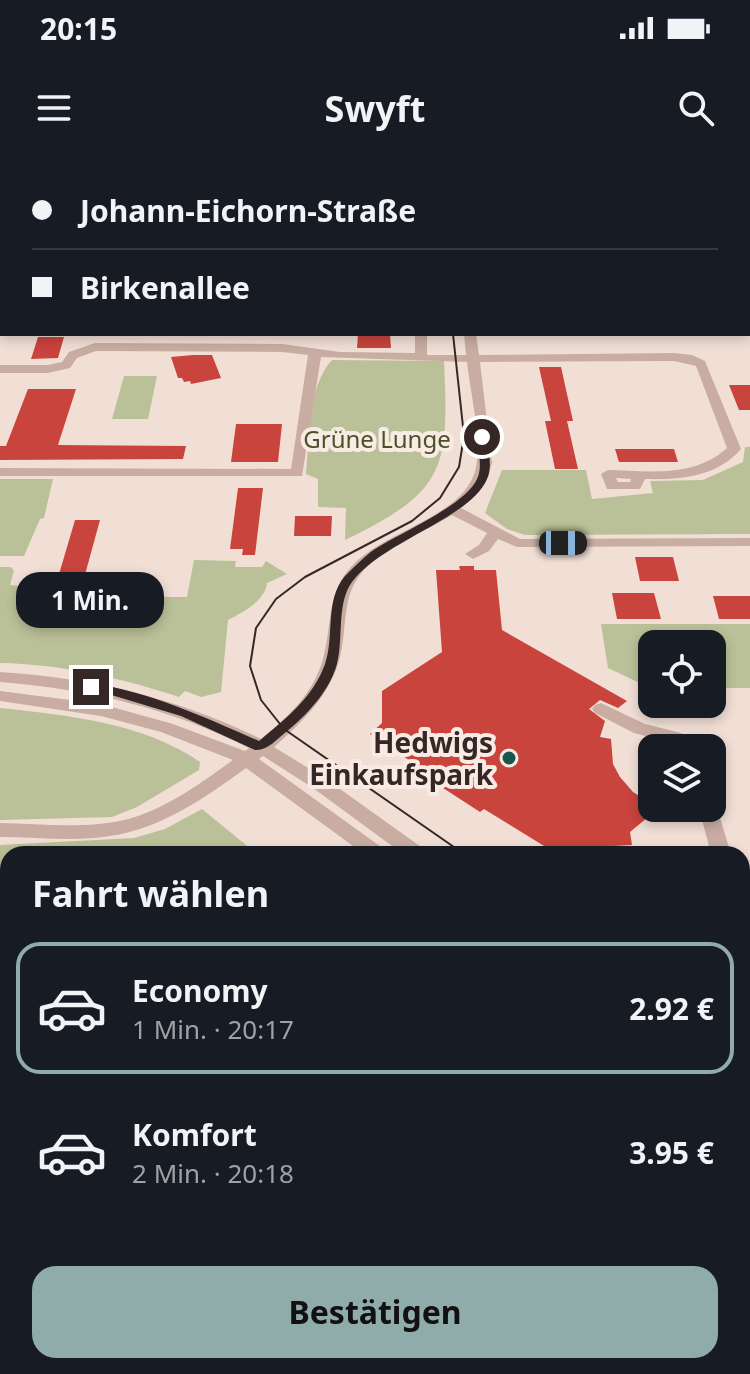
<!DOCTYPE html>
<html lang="de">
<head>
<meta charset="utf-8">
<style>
  body { margin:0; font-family:"Noto Sans",sans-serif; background:#20242c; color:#f1f3f6; height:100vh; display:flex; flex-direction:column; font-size:30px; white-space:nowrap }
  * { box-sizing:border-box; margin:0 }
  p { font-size:26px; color:#9ea1a6 }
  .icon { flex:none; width:44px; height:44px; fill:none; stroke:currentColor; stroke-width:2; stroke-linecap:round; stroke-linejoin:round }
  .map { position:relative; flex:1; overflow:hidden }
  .drawer { position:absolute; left:0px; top:686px; width:750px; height:528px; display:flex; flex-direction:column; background:#171b24; border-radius:24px 24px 0 0; box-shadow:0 4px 12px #0003 }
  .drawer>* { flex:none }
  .hud { position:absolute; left:0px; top:0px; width:750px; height:176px; box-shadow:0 4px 12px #0003; display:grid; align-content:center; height:176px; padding:0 32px; background:#171b24 }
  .controls { position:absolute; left:638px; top:470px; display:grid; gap:16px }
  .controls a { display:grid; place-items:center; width:88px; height:88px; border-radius:16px; background:#171b24; box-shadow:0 4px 12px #0003; font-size:40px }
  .end { position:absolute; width:36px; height:36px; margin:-18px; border:10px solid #342725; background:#fff; box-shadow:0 0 0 4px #fff }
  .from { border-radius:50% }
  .bubble { position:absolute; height:56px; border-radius:24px; background:#171b24; box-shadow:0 4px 12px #0003; font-size:26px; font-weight:700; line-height:56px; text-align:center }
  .car { position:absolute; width:24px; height:48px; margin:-24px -12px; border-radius:10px; box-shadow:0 0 6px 2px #0007; background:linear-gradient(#222 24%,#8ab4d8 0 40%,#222 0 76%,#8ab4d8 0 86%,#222 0) }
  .hud b { display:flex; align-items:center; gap:28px; height:76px; font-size:30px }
  .hud b+b { border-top:2px solid #363941 }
  .hud i { width:20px; height:20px; background:#f1f3f6 }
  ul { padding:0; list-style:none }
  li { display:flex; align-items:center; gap:24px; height:132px; margin:0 16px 12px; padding:0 16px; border:4px solid transparent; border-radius:24px }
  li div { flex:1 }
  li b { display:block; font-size:30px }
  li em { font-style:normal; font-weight:700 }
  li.current { border-color:#90acaa }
  li>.icon { width:72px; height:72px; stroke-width:1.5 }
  h2 { padding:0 32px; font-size:36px; line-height:96px }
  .action { display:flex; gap:16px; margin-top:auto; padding:16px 32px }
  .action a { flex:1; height:92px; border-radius:24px; background:#90acaa; color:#111; font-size:32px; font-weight:700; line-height:92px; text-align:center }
  .status { display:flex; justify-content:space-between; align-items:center; height:56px; padding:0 40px; background:#171b24; direction:ltr }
  .status svg { height:22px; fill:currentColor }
  header { display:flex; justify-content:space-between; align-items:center; height:104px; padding:0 32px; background:#171b24; font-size:36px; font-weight:700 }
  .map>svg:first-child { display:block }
</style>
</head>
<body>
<div class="status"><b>20:15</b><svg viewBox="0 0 49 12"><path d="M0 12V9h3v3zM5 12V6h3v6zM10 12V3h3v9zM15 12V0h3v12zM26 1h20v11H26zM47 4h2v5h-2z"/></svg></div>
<header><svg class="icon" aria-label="menu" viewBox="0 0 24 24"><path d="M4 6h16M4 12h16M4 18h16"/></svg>Swyft<svg class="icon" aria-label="search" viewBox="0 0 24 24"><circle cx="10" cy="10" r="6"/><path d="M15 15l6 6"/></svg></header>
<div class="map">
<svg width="750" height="1214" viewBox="0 0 750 1214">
  <rect width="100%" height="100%" fill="#f1dfd6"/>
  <!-- green -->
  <g fill="#bac097">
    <path d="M332,200l112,1c5,108 2,130 -99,179l1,-32 -28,-1v-28l-12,-5c4,-35 1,-87 26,-114z"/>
    <polygon points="124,216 157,216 148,259 112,259"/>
    <polygon points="745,287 750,287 750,374 525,375 507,369 485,353 502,310 586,310 592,339 653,333 650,321 703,320 743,302"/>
    <polygon points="0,319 53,319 44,358 40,359 24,396 0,396"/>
    <path d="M194,400l42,1 -1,6h27l4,-6 21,13 -20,9c-2,18 -24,29 -39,37l-7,72 -20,5 -16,-6 -6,6c-57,-19 -119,-33 -179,-34v-96h11l3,4 -4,14 116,12h61z"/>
    <polygon points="601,464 750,464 750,528 712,528 712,484 652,484 652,527 648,527 608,508"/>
    <path d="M0,548c67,7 144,15 200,54l-1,8 -62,37 -25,10 -112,3z"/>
    <polygon points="202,649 257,694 8,694 8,1206 486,1206 487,1214 0,1214 0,685 134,678 165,669"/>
    <polygon points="564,1206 742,1206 750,1214 565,1214"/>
  </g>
  <!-- building -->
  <g fill="#c9443d">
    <polygon points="358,174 390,174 391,188 357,188"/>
    <polygon points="38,177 64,177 58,198 31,199"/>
    <polygon points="193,195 212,195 221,218 191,224 190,221 184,222 182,218 178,218 171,197"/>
    <polygon points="539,207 561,207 573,261 567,261 578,309 555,309 545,261 551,261"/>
    <polygon points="729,225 750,225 750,250 739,250"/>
    <polygon points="28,229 76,229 58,285 186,286 183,299 0,300 0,286 6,286"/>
    <polygon points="236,264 282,264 278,302 231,302"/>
    <polygon points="615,289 674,289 678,302 619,302"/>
    <polygon points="238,328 263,328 255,395 242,395 243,389 230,389"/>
    <polygon points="295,356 332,356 331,376 294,376"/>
    <polygon points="75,360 100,360 83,422 57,421"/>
    <polygon points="635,397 673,397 679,421 640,421"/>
    <polygon points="459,406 474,406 474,410 496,410 502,470 627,541 618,548 600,540 589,549 605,561 600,577 611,579 613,604 620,617 633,632 652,644 652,648 659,648 630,672 632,685 613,686 604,694 557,694 484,649 480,652 423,615 427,612 370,574 382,563 382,531 442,492 436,410 460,410"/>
    <polygon points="612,433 654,433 661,459 617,459"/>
    <polygon points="713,436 750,436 750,459 719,459"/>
  </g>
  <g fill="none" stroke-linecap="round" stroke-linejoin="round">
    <!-- minor -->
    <g fill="#c9ada3" fill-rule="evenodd">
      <polygon points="612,0 636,0 638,2 614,2"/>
      <polygon points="748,14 750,15 750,21 748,20"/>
      <rect x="748" y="50" width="2" height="6"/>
      <rect x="0" y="70" width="2" height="6"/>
      <rect x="748" y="120" width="2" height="7"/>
      <path d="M415,174h12v21h39l-2,-21h12l3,21 195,-2 18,2 13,6 36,88c-24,28 -61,31 -96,30l-5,10h-33l-6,-15 7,-4c41,1 86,8 119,-22l-31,-82 -22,-5 -194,1 12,101 -6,18 -25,27 59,31 230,-1v8l-233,1 -19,-8 -9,12 -16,8 -8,-5 14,-9 8,-12 -35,-18c-30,19 -77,34 -96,66 -12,19 -10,44 -14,66 -6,42 -37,73 -68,100l52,32 98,70 3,5h-24l-90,-66 -50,-32 -4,3 125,90 3,5h-23l-118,-86c-40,29 -85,61 -136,68 -36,6 -73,1 -110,1v-14c41,1 84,6 124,-3 39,-9 77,-37 109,-60l-72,-28 -60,-16 -101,-15v-10l101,13 72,20 72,27 4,-3c-79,-40 -161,-59 -249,-66v-10c92,6 178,26 261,67 26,-21 53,-46 62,-80 9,-33 4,-66 28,-92 31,-35 103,-47 122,-90 12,-26 -3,-85 -6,-115l-146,-5 -19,119h-302v-8l291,1 17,-114 -26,-3 -186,-1 -19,7 -7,10 -22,5h-48v-8h48l14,-3 7,-10 26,-9 187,1 58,8 75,1zM616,318l15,1 -1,3h-12z"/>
      <polygon points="601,543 645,564 681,573 698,588 677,588 669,582 634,573 595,553 592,549 595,545"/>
      <polygon points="712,643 717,648 731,694 711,694 699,648 712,648"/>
      <polygon points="742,763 750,767 750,808 742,804"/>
      <polygon points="742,911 750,913 750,935 742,933"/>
      <polygon points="742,944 750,947 750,969 742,966"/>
    </g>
    <!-- major -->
    <polygon fill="#765a55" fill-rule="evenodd" points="2,85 2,93 0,94 0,86"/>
    <!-- tram-far1 -->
    <g stroke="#342725" stroke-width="2">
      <polyline points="579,2 582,0"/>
      <polyline points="453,174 464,276 459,307 440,338 412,361 305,417 276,439 256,468 250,506 261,540 284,569 464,694"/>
    </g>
    <!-- tram -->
    <polyline stroke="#342725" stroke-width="3" points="742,897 750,903"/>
  </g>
  <!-- route -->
  <path fill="#342725" d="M482,274l5,3c1,13 6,30 0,42 -16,39 -106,63 -135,103 -15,21 -9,53 -14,77 -5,29 -31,56 -52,73 -10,8 -19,19 -31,18l-74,-34 -96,-29 6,-4c59,9 113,34 168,58 26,-22 54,-43 66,-77 10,-29 -1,-63 20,-88 8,-8 18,-18 27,-25 25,-17 93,-45 105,-72 6,-12 1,-29 0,-42z"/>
  <!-- markers -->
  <circle fill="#1a564e" stroke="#f9eae3" stroke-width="3" cx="509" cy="598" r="8"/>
  <g text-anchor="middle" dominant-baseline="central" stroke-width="8" stroke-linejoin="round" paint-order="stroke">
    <!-- far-park labels -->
    <g font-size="24" fill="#4b5228" stroke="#f9eae3">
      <text x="377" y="278">Grüne Lunge</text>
    </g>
    <!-- poi labels -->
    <g font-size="28" font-weight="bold" fill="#342725" stroke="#f9eae3" text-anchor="end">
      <text x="493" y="582">Hedwigs<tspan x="493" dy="32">Einkaufspark</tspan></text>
    </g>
  </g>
</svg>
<div class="controls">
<a><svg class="icon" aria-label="locate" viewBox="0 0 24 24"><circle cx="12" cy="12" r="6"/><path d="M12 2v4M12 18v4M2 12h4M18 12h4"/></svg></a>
<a><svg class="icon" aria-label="layers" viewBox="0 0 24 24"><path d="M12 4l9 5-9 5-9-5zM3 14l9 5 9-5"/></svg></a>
</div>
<i class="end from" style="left:482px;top:277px"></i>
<i class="end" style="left:91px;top:527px"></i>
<div class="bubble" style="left:16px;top:412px;width:148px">1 Min.</div>
<i class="car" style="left:563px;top:383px;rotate:90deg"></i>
<div class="hud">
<b><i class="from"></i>Johann-Eichorn-Straße</b>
<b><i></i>Birkenallee</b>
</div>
<section class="drawer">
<h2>Fahrt wählen</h2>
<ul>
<li class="current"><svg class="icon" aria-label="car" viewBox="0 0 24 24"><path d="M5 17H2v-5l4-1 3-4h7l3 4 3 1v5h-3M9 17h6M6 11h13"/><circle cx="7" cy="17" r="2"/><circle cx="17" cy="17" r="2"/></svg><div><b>Economy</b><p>1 Min. · 20:17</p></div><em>2.92 €</em></li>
<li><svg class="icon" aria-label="car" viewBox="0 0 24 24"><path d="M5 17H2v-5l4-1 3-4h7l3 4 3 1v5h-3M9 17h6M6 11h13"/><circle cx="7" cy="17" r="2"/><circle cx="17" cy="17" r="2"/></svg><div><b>Komfort</b><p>2 Min. · 20:18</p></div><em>3.95 €</em></li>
</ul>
<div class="action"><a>Bestätigen</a></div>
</section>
</div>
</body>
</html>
